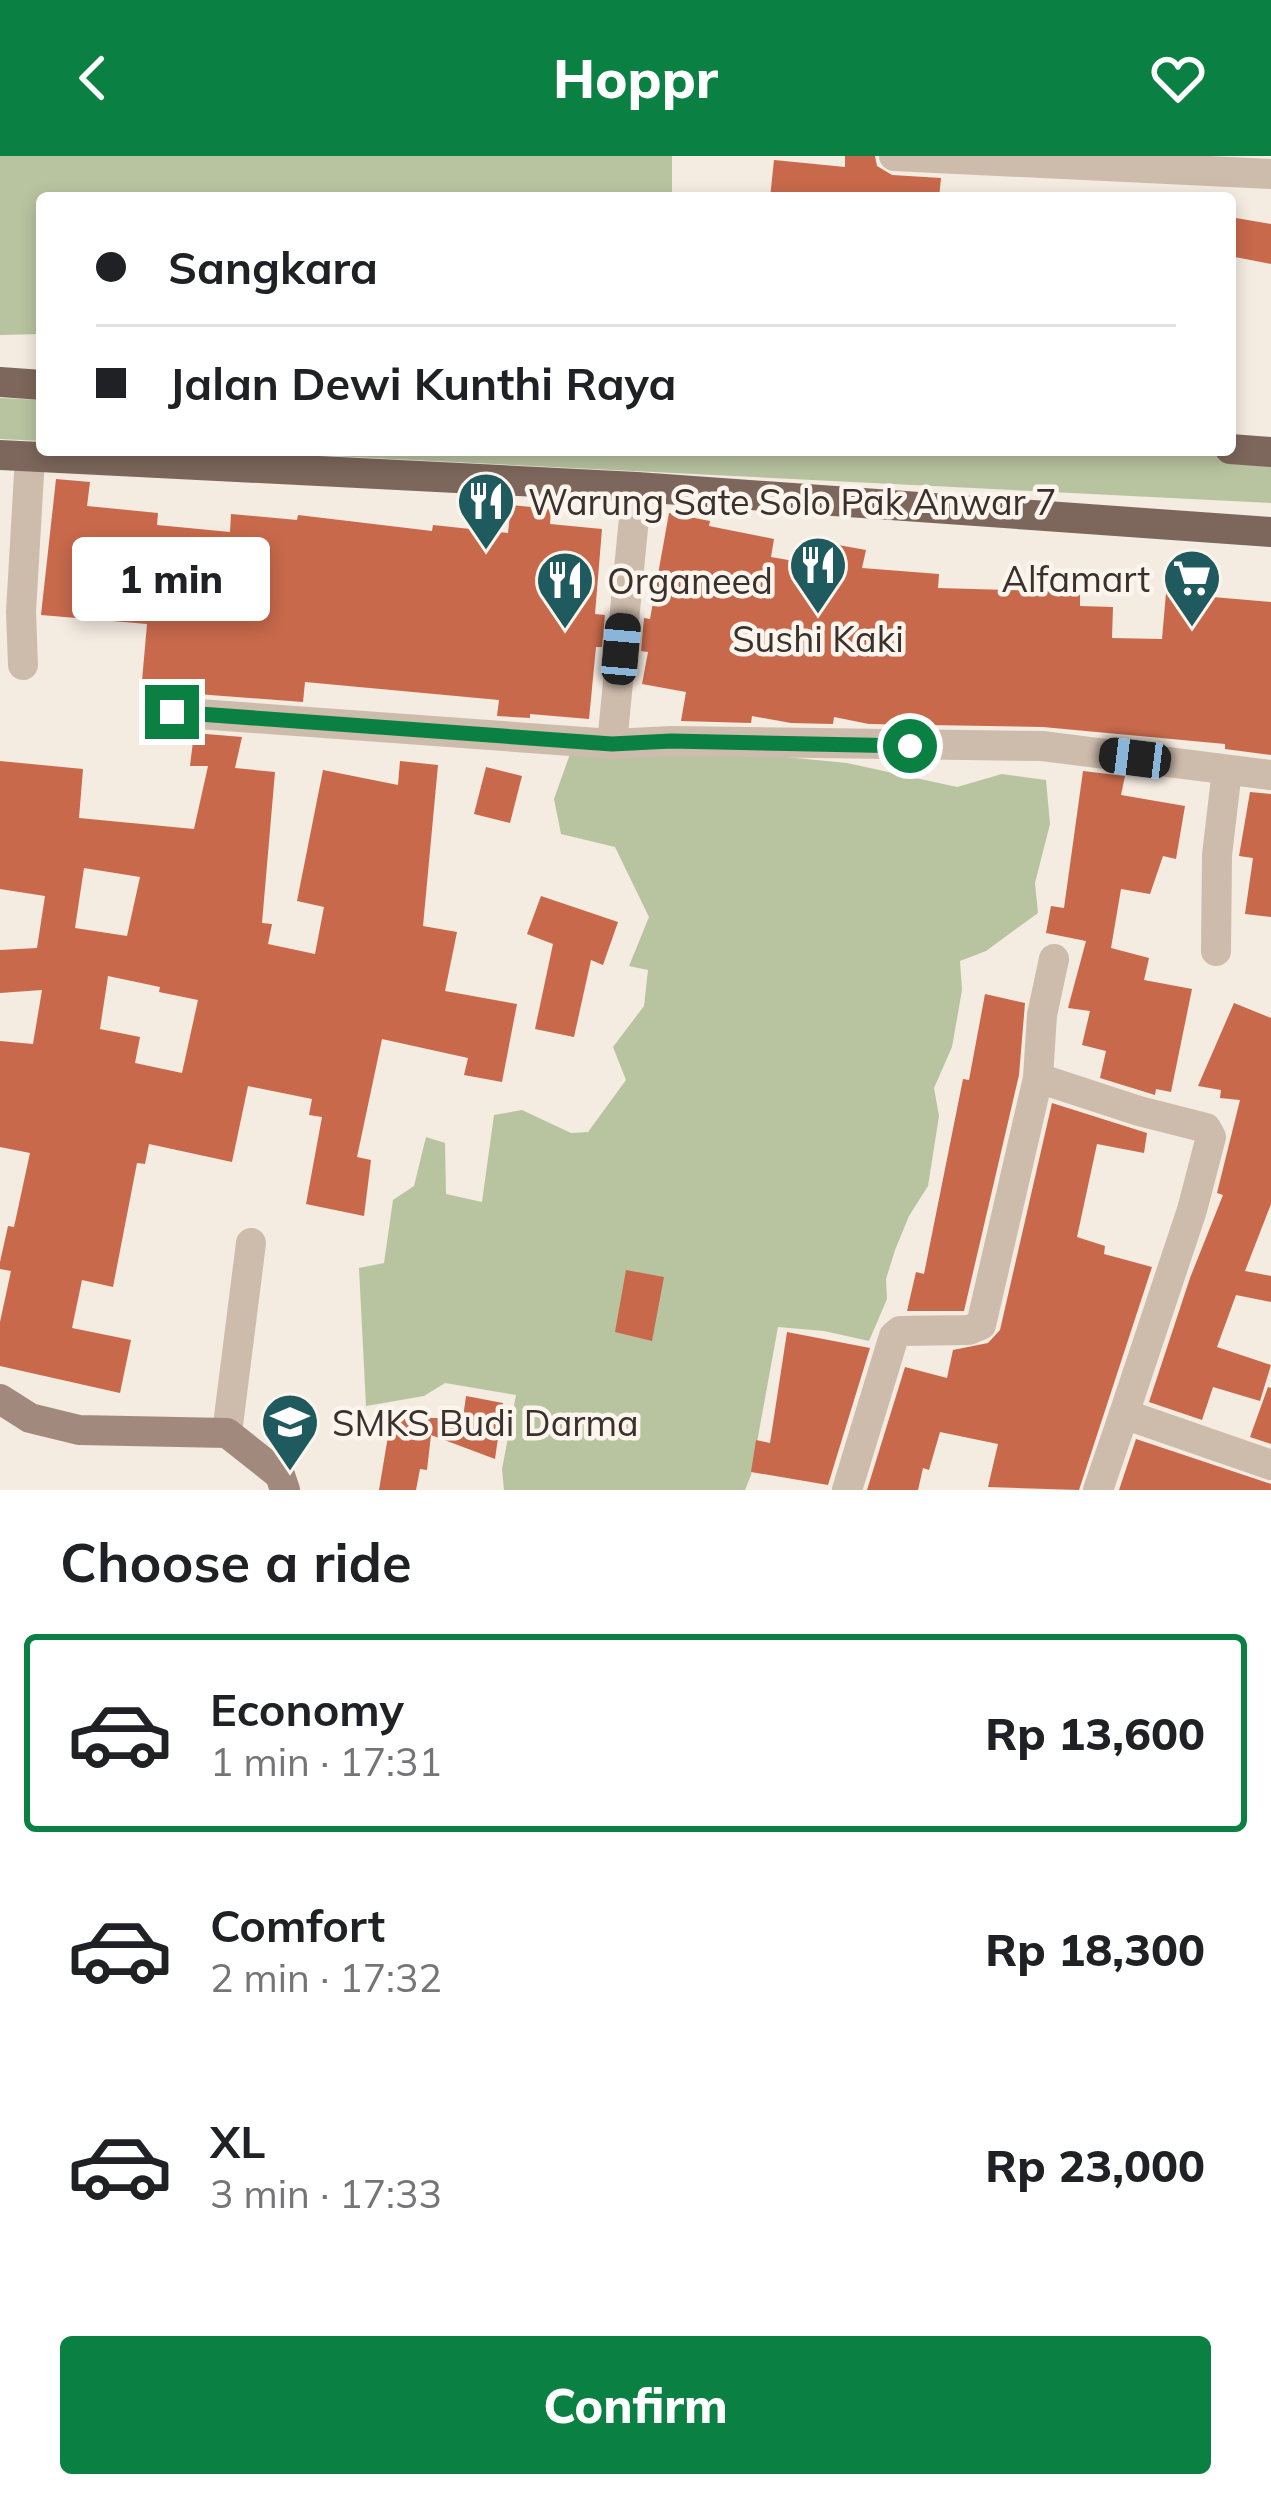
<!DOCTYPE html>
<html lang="en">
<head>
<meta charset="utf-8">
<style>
  body { margin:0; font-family:Mulish,sans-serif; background:#f2f2f2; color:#202124; height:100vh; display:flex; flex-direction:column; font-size:45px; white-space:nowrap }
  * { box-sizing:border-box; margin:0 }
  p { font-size:39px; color:#757577 }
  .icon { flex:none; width:66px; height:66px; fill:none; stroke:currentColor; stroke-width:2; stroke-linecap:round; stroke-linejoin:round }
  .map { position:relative; height:1334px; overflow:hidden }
  .details { display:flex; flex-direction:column; background:#fff; flex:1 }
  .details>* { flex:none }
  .top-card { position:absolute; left:36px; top:36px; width:1200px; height:264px; border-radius:12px; box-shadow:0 6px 18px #0003; display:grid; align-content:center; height:264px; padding:0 60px; background:#fff }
  .end { position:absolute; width:54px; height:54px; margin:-27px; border:15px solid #0b8043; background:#fff; box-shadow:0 0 0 6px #fff }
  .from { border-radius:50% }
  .bubble { position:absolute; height:84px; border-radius:12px; background:#fff; box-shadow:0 6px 18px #0003; font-size:39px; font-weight:800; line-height:84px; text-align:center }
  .car { position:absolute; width:36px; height:72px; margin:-36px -18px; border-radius:15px; box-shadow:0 0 9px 3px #0007; background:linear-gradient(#222 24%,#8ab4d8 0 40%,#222 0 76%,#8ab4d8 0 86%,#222 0) }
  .top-card b { display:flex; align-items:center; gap:42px; height:114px; font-size:45px }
  .top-card b+b { border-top:3px solid #e0e0e0 }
  .top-card i { width:30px; height:30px; background:#202124 }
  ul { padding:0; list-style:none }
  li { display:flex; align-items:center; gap:36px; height:198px; margin:0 24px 18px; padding:0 36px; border:6px solid transparent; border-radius:12px }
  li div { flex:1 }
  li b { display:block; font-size:45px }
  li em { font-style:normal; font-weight:800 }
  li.on { border-color:#0b8043 }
  li>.icon { width:108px; height:108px; stroke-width:1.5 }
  h2 { padding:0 60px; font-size:54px; line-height:144px }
  .primary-button { display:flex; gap:24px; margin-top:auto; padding:24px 60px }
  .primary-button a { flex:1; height:138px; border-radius:12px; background:#0b8043; color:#fff; font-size:48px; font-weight:800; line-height:138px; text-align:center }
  header { display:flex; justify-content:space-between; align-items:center; height:156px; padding:0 60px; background:#0b8043; color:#fff; font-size:54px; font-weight:800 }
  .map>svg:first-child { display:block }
</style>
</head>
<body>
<header><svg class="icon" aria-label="back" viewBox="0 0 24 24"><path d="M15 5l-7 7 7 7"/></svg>Hoppr<svg class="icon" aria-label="heart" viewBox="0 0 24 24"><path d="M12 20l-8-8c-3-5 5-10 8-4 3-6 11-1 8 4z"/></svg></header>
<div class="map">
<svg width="1271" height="1334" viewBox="0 0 1271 1334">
  <rect width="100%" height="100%" fill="#f4ebe1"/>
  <!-- green -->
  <g fill="#b8c4a0">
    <polygon points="0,0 672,0 672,42 42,42 42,178 0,179"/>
    <polygon points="0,242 42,244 42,285 0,283"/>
    <polygon points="215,294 1110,294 1271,302 1271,347"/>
    <polygon points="701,593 847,607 957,631 1002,618 1046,624 1050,668 1035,727 1038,757 986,795 960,805 962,834 952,891 934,932 939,960 928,1030 909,1060 895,1094 886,1123 887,1143 869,1185 824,1175 778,1171 751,1319 745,1334 504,1334 502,1313 516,1239 445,1227 424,1240 366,1250 359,1112 384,1107 393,1044 414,1030 426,981 445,987 446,1038 482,1046 494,959 522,954 571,977 588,976 626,924 613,891 644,850 648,814 629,810 649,761 615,691 561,678 554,643 570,598"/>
  </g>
  <!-- building -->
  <g fill="#c8694b" fill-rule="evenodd">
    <polygon points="845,0 875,0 877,10 892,19 941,22 939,42 770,42 774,4 845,11"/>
    <polygon points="1230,61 1271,68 1271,108 1230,100"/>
    <polygon points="56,323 90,326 87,350 158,357 157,369 230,376 231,358 297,364 298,359 432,375 433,369 508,377 511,349 551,353 550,368 602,373 595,458 605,459 602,491 596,491 589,563 530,558 530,562 497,560 499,544 305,526 303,546 197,538 196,530 142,525 147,468 41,459"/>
    <polygon points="669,357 710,365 709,370 774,383 771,401 823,410 827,387 866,394 862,412 939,418 938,432 1080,436 1080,450 1113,451 1112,482 1162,483 1166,437 1271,446 1271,599 1225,593 1225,588 1043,571 869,568 834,561 833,568 791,567 752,560 751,567 681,565 686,536 642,528 648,496 641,495 644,462 650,463"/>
    <path d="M194,577l48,4 -7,31 40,4 -13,151 10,1 -4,20 47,10 9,-47 -27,-6 26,-131 75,15 2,-24 38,4 -15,161 34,6 -12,59 72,13 -15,78 -38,-7 4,-17 -86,-19 -25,118 14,3 -7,56 -58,-12 16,-87 -13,-2 3,-16 -64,-13 -16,76 -83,-18 -4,20 -8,-1 -24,124 -31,-7 -10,48 59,12 -11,53 -120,-27v-44l11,-51 -11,-2v-7l8,-36 6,1 16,-74 -30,-6v-106l33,3 9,-54 -42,3v-43l37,-2 8,-52 -45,-7v-128l83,8 -4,49 115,11 14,-63h-18zM84,712l56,9 -13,59 -52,-8zM108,820l52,11 -1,5 39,8 -16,73 -47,-10 5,-26 -40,-8z"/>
    <polygon points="486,611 522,620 510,667 474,658"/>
    <polygon points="1083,615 1125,620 1121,639 1185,650 1176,703 1163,700 1150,738 1121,733 1111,792 1149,802 1144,824 1192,833 1171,936 1156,933 1155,939 1100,922 1106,895 1082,889 1090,855 1068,852 1086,785 1046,777 1051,750 1064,752"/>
    <polygon points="1250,636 1271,638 1271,761 1245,758 1253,702 1239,700"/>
    <polygon points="541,740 618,766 603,809 591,804 574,881 535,873 553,788 527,778"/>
    <polygon points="985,838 1025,847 1019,919 964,1155 907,1155 916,1116 924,1118 963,923 969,924"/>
    <polygon points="1234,847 1271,862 1271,1048 1245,1115 1271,1120 1271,1146 1236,1139 1217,1191 1271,1209 1260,1245 1213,1231 1202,1264 1149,1246 1190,1122 1223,1039 1217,1037 1240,944 1220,942 1221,934 1198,930"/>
    <polygon points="1052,947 1147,977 1144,997 1097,988 1077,1081 1105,1090 1104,1098 1152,1111 1079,1334 988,1331 998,1288 940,1276 929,1314 923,1312 918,1334 867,1334 905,1211 947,1222 953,1194 988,1187 1000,1174"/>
    <polygon points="626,1114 664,1121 652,1185 615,1176"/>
    <polygon points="787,1176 870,1192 828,1329 751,1316 756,1284 770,1287"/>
    <polygon points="1268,1231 1271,1232 1271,1288 1250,1281"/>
    <polygon points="466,1240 503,1247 495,1303 431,1279 427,1314 420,1313 416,1334 379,1334 391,1262 463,1262"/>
    <polygon points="1136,1283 1271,1328 1271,1334 1119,1334"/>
  </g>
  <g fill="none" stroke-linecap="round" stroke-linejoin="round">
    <!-- street -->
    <g stroke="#cdbbac" stroke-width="30">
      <polyline points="894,0 1271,18"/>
      <polyline points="23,509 21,456 30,301"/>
      <polyline points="172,556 612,588 671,585 1042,590 1271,619"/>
      <polyline points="612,588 637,331"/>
      <polyline points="1216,795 1217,699 1227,614"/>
      <polyline points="1038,922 1139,955 1206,972 1211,981 1192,1054 1124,1258 1271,1309"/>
      <polyline points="227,1277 251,1087"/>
      <polyline points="847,1334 894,1180 900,1175 969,1174 981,1169 1038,922 1042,859 1054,803"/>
      <polyline points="1098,1334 1124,1258"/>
    </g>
    <!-- secondary -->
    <polyline stroke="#a18a7d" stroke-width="30" points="0,1243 30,1262 79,1274 227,1277 280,1319 285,1334"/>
    <!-- primary -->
    <g stroke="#7d675c" stroke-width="30">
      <polyline points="0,226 42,229"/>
      <polyline points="1230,293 1271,296"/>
      <polyline points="0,299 637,331 1271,376"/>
    </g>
  </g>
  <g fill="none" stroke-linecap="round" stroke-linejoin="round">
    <!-- route -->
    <polyline stroke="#0b8043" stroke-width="15" points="172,556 612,588 671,585 910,590"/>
  </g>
  <!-- icons -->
  <defs>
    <symbol id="restaurant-pin" viewBox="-11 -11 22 30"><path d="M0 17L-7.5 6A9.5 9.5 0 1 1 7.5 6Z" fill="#1f5a5e" stroke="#fbf5ee"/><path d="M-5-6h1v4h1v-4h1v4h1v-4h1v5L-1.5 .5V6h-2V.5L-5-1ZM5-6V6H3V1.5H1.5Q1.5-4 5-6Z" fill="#fff"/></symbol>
    <symbol id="supermarket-pin" viewBox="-11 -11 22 30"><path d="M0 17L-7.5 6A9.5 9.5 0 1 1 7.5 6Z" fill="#1f5a5e" stroke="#fbf5ee"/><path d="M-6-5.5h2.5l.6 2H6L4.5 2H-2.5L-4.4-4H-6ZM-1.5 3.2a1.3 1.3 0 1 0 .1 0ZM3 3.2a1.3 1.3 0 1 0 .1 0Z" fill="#fff"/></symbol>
    <symbol id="school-pin" viewBox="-11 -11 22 30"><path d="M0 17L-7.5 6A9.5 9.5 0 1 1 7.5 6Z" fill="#1f5a5e" stroke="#fbf5ee"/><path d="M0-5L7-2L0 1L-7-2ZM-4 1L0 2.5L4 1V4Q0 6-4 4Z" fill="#fff"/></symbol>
  </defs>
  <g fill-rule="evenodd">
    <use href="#restaurant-pin" x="453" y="312" width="66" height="90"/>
    <use href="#restaurant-pin" x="785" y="376" width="66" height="90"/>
    <use href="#supermarket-pin" x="1159" y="389" width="66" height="90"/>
    <use href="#restaurant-pin" x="532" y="391" width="66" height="90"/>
    <use href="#school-pin" x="257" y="1233" width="66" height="90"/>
  </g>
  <g text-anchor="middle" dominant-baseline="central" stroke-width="9" stroke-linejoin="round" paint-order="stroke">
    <!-- poi labels -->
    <g font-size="36" fill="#3b302b" stroke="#fbf5ee" text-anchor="start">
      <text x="528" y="345">Warung Sate Solo Pak Anwar 7</text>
      <text x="1150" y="422" text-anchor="end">Alfamart</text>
      <text x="607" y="424">Organeed</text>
      <text x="818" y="482" text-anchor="middle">Sushi Kaki</text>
      <text x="332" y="1266">SMKS Budi Darma</text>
    </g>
  </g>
</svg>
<i class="end from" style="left:910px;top:590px"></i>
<i class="end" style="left:172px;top:556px"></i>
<div class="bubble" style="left:72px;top:381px;width:198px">1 min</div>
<i class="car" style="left:621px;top:493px;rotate:5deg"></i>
<i class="car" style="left:1135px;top:602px;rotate:277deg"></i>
<div class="top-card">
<b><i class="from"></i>Sangkara</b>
<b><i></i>Jalan Dewi Kunthi Raya</b>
</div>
</div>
<section class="details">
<h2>Choose a ride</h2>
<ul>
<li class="on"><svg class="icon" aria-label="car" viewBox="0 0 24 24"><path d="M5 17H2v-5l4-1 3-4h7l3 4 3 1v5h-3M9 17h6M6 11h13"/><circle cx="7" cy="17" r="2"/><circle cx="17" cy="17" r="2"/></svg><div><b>Economy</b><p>1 min · 17:31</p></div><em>Rp 13,600</em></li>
<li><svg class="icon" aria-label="car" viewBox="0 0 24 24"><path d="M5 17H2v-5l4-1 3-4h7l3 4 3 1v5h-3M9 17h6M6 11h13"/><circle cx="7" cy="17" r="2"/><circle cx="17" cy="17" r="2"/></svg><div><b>Comfort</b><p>2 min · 17:32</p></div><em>Rp 18,300</em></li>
<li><svg class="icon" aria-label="car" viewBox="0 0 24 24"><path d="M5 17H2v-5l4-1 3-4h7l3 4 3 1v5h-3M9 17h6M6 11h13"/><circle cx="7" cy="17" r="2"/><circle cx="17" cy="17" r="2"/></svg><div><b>XL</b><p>3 min · 17:33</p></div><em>Rp 23,000</em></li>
</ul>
<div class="primary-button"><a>Confirm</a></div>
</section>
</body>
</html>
